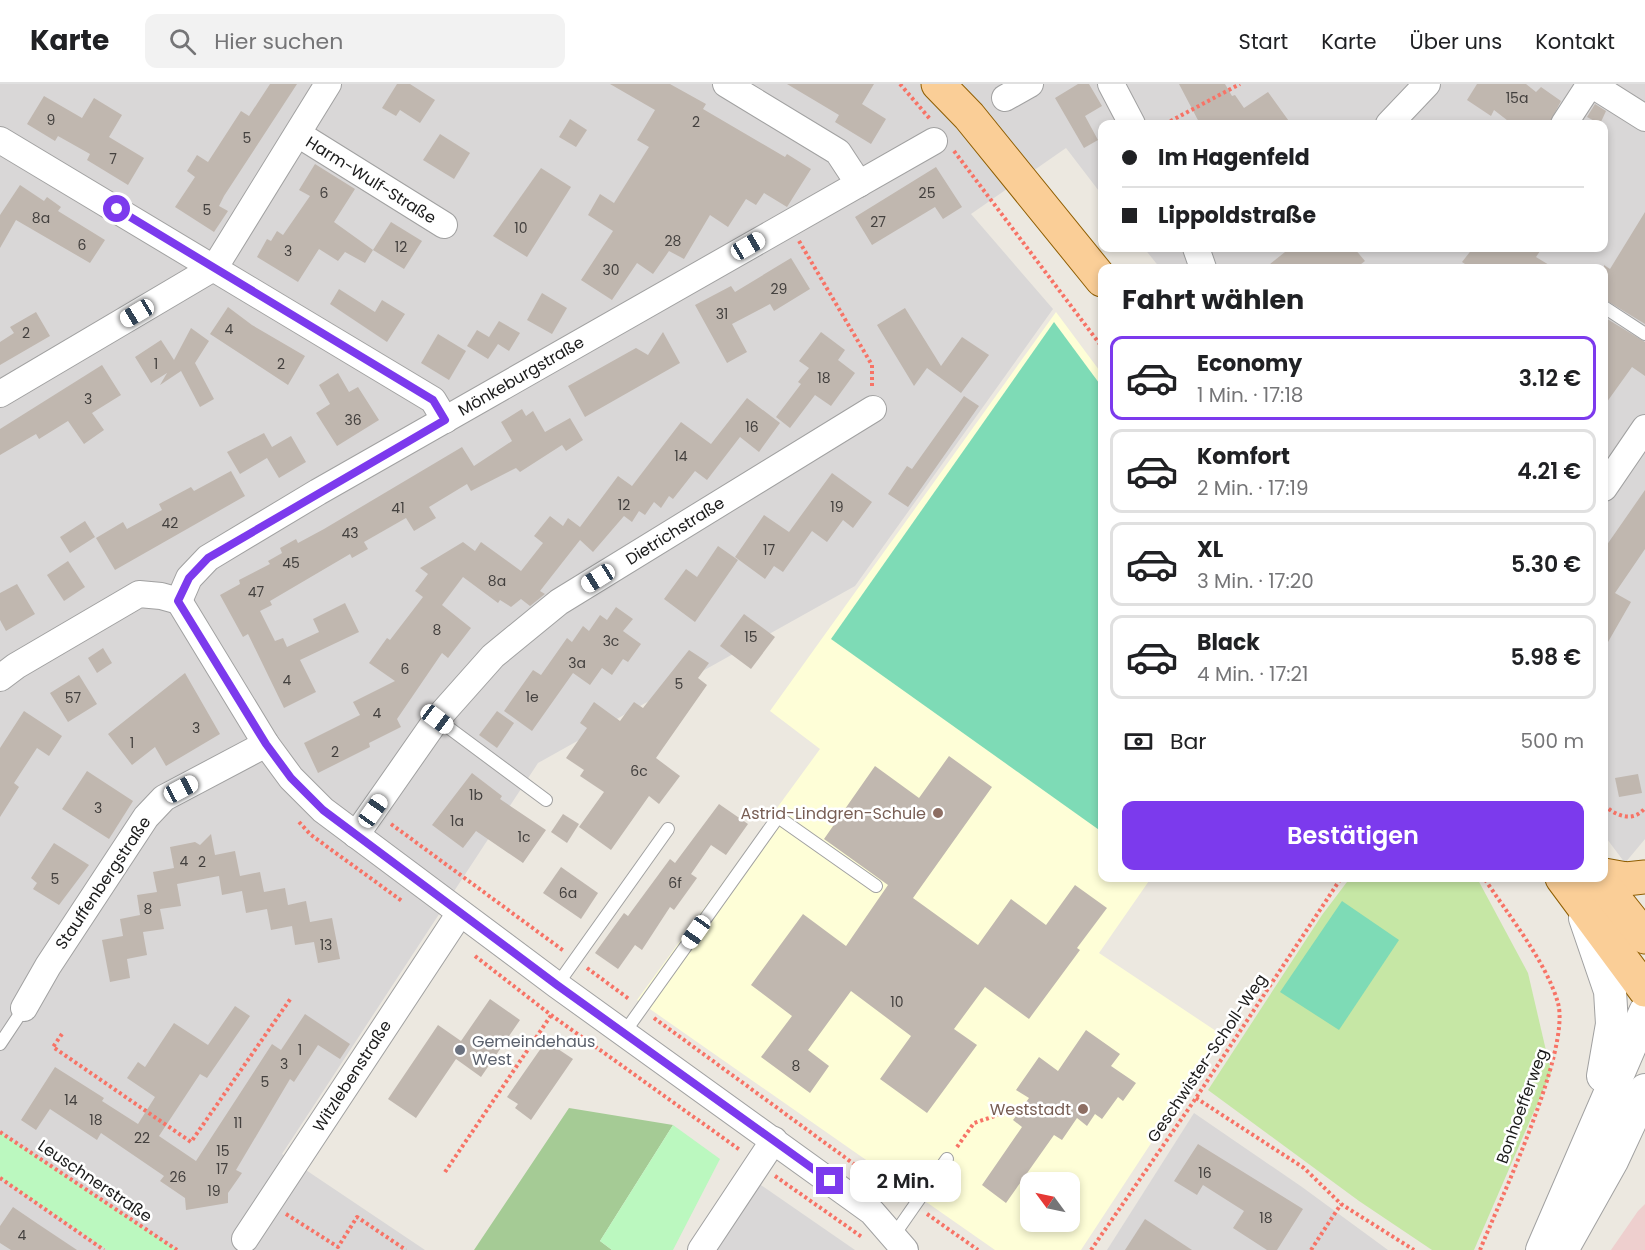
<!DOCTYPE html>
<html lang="de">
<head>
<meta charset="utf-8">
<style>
  body { margin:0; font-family:Poppins,sans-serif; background:#f2f2f2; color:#202124; height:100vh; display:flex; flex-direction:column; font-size:22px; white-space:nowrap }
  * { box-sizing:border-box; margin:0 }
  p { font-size:20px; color:#757577 }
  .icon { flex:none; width:33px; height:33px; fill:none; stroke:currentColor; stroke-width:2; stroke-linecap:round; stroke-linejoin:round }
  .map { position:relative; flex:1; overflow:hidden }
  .side { position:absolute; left:1098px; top:180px; width:510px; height:618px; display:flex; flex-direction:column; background:#fff; border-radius:12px; box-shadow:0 3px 9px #0003 }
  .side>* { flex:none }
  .banner { position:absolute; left:1098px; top:36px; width:510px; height:132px; border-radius:12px; box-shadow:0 3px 9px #0003; display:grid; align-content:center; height:132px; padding:0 24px; background:#fff }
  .needle { width:39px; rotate:303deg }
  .buttons { position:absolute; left:1020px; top:1088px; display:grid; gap:12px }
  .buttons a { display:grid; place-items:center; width:60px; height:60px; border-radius:12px; background:#fff; box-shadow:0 3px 9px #0003; font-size:30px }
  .end { position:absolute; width:27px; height:27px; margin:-14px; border:8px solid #7c3aed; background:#fff; box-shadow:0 0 0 3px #fff }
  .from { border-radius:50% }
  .bubble { position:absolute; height:42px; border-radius:12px; background:#fff; box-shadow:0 3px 9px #0003; font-size:20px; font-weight:600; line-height:42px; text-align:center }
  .car { position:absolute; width:18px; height:36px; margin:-18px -9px; border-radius:8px; box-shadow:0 0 4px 2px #0007; background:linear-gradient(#fff 24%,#345 0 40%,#fff 0 76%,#345 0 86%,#fff 0) }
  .banner b { display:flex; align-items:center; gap:21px; height:57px; font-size:22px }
  .banner b+b { border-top:2px solid #e0e0e0 }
  .banner i { width:15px; height:15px; background:#202124 }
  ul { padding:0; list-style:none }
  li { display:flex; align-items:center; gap:18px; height:84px; margin:0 12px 9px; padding:0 12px; border:3px solid #e0e0e0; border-radius:12px }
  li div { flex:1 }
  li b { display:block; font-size:22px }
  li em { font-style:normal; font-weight:600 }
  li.on { border-color:#7c3aed }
  li>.icon { width:54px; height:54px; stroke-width:1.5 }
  h2 { padding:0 24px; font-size:27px; line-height:72px }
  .pay { display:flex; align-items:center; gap:15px; height:66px; padding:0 24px; font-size:22px }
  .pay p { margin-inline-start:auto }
  .action { display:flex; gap:12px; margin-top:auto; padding:12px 24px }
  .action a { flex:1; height:69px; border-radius:12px; background:#7c3aed; color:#fff; font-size:24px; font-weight:600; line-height:69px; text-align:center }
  header { display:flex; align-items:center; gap:36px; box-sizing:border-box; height:84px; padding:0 30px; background:#fff; border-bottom:2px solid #e0e0e0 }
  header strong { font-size:28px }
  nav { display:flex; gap:33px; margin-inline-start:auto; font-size:21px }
  .search { width:420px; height:54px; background:#f2f2f2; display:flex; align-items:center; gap:15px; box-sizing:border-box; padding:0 21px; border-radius:12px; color:#757577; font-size:22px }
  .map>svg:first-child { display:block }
</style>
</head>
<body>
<header>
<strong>Karte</strong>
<div class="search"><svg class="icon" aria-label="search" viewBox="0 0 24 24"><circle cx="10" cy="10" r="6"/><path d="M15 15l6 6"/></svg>Hier suchen</div>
<nav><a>Start</a><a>Karte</a><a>Über uns</a><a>Kontakt</a></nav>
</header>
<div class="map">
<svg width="1645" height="1166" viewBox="0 0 1645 1166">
  <rect width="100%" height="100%" fill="#ece8e0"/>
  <!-- residential -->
  <g fill="#d9d7d7">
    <polygon points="0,0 1645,0 1645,755 1625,779 1604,751 1604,184 1160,184 1144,164 1604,164 1604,40 1102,40 1102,111 1066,64 971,130 1053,225 855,502 538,679 282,1070 425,1166 0,1166"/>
    <polygon points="1194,1029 1302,1103 1388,1166 1107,1166"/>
    <polygon points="758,1099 855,1166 713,1166"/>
  </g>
  <!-- commercial -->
  <polygon fill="#eecfce" points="1645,1120 1645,1166 1611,1166 1638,1127"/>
  <!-- education -->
  <path fill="#fefed7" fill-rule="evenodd" d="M1056,228l46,62v504h49l-52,75 123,82 -141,215h-86l-358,-250 183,-251 -50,-38zM1030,1098h40v39h-40z"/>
  <!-- grass -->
  <polygon fill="#c6e7a5" points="1350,794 1477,794 1528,889 1551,988 1474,1166 1432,1166 1359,1117 1208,1006 1322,831"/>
  <!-- forest -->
  <polygon fill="#a5cb95" points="569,1024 673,1041 600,1157 612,1166 474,1166"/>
  <!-- park -->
  <g fill="#bbf8bf">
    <polygon points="673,1041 720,1075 673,1166 612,1166 600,1157"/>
    <polygon points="0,1048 177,1166 107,1166 0,1094"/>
  </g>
  <!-- pitch -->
  <g fill="#7edbb6">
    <polygon points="1054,238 1102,303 1102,748 831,555"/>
    <polygon points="1342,817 1399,856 1339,946 1280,908"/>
  </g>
  <!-- building -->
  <g fill="#c0b7af">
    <polygon points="270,0 297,0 224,112 219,122 228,127 214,148 175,123 195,93 187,87 197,71 208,78 241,27 249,32"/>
    <polygon points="397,0 410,0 435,16 420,39 400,26 396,32 382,24"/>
    <polygon points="610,0 670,0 706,20 703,25 785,73 787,70 811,85 787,123 764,109 756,121 746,115 728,143 710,131 684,175 669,167 653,190 637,179 612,216 581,196 613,147 588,131 600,110 614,119 649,63 637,56 655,26"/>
    <polygon points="787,0 874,0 862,20 886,35 871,60 835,38 839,31"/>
    <polygon points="1078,0 1089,0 1102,22 1085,32 1098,56 1084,64 1055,14"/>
    <polygon points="1179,0 1225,0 1232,12 1235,11 1244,24 1268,8 1291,40 1200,40"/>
    <polygon points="1477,0 1526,0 1536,8 1541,3 1561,17 1549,40 1512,40 1494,26 1491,32 1467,16"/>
    <polygon points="44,12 82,34 94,14 122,31 109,53 144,74 128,101 87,76 90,70 58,52 55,57 27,40"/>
    <polygon points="1595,20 1606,27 1600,40 1587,33"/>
    <polygon points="570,35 587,46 576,63 559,53"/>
    <polygon points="440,50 470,69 454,95 423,76"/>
    <polygon points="315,80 355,105 334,138 373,166 365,179 345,168 338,177 319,165 298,198 257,173 267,155 271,157 277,147 283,151 310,112 299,106"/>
    <polygon points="936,83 962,123 943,135 935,123 872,161 855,133"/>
    <polygon points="541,84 571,103 527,173 493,152"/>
    <polygon points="20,101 44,117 47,113 61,123 58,127 105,156 90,179 16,136 0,164 0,131"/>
    <polygon points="1645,128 1645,240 1604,215 1604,181 1610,185"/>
    <polygon points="391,138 422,157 404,185 373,166"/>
    <polygon points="1290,164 1354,164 1365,177 1356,184 1265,184"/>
    <polygon points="1473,164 1542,164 1536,173 1554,184 1471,184 1462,178"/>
    <polygon points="791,174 810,205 774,227 770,220 732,240 747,268 727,279 695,221 731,202 735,208"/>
    <polygon points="339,205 375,228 382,216 405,230 387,258 330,220"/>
    <polygon points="542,209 567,224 552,250 527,236"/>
    <polygon points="228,223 252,241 305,272 288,301 210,250"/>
    <polygon points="905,224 941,282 962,253 989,271 961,309 927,284 914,302 877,241"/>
    <polygon points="36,228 50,252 0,281 0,258 14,249 10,243"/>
    <polygon points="1604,233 1645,258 1645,292 1632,283 1604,322"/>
    <polygon points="499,237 520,249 509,267 498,260 488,275 467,262 477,246 489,253"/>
    <polygon points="191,244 209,257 195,279 214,315 200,323 181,287 160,301 167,289 151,299 135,273 161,256 174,276"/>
    <polygon points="663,248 680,279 585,333 568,302 636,264 648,271"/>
    <polygon points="821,248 845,266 838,276 855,289 831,322 815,311 790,344 776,333 801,300 798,298 809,284 799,277"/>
    <polygon points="438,250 466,267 449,296 421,279"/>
    <polygon points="102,281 121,311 92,329 104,346 84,360 68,337 39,355 36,350 0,371 0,345"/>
    <polygon points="338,289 349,308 358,303 379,336 337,362 316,329 330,320 319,301"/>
    <polygon points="964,312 979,322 908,423 888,410 907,382 912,385"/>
    <polygon points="747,314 780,339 759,368 740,353 707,396 695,387 673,415 669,412 661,424 654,418 645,431 639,427 632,438 624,432 593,468 580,456 540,507 545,510 530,522 521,515 511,523 500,516 498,519 463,493 442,521 471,544 448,574 442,569 397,635 401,643 369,659 370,663 318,689 304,659 360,631 353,618 395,597 369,579 387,554 390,556 423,513 415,507 428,490 420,484 463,458 475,467 481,458 521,487 543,459 534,452 550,432 563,442 568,434 580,443 618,392 632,402 681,338 711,360"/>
    <polygon points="522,325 526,332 533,327 545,348 570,334 583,356 566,367 562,361 520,388 516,384 471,407 467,400 429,423 436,434 414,447 406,434 364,458 368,465 352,474 350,470 270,517 272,521 260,527 275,557 283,554 287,563 319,548 313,535 345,519 359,548 300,576 316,608 284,624 248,550 243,553 220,511 240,500 239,496 270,480 268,477 282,469 280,464 296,455 298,459 324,445 462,363 474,382 512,357 501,338"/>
    <polygon points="264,349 272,363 291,352 306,378 279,394 267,374 240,390 227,368"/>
    <polygon points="231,387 245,412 115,486 96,454 123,438 127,445 162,426 159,420 191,403 194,407"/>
    <polygon points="832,389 872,418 853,444 843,436 827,458 812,447 783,488 774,482 765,495 735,473 764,431 789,448"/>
    <polygon points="1645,406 1645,465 1615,509 1631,518 1604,565 1604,465"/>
    <polygon points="85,437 95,453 70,469 60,453"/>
    <polygon points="718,462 738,476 695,538 664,515 686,485 697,493"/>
    <polygon points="68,477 85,503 64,517 47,491"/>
    <polygon points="17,500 35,530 6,547 0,536 0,509"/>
    <polygon points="616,523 633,535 623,547 641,560 628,578 623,575 612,591 602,584 590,601 573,589 532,647 504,627 533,586 541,591 567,554 572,558 583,542 589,547 600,531 607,536"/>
    <polygon points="744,530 775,553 751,585 720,562"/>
    <polygon points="103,564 112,579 97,589 88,574"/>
    <polygon points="689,566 709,579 698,594 707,601 656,674 680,692 659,720 649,712 611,766 579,743 604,708 580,692 584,686 566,674 587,644 580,639 594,618 620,637 634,618 643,624"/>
    <polygon points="185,589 220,650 166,682 155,663 132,681 108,650"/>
    <polygon points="79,591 97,620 68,638 50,609"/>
    <polygon points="24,627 62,652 49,672 37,664 14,699 19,703 0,733 0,664"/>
    <polygon points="497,627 514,639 497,664 479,651"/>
    <polygon points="949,672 992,703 913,814 978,861 1011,815 1046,841 1075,801 1107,824 1077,864 1080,866 1029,935 985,903 954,945 977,961 927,1029 880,995 911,952 851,907 808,966 829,982 810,1009 761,973 792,932 751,901 803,830 846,862 888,801 824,755 875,682 919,714"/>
    <polygon points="87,687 133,717 109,755 62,725"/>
    <polygon points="472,689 502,712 500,715 546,746 523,779 476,747 463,764 432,741"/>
    <polygon points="1638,690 1642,709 1619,713 1615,694"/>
    <polygon points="719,720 748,740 726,771 711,761 691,790 697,794 674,826 670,823 642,866 635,861 618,885 595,869 624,829 628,832 670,775 675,779"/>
    <polygon points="563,730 579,740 567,759 551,748"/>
    <polygon points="211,750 215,771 235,767 240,792 260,788 264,808 285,804 288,821 306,817 310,838 332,834 340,875 318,879 314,858 295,861 292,842 271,846 267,825 246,829 242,807 222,811 219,792 177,800 181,822 160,825 164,845 143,848 147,871 127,875 130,894 110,898 102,856 123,852 120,835 140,831 137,811 157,808 153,788 174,784 170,763 195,758 200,761"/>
    <polygon points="54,759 89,781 59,821 33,805 37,799 31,794"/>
    <polygon points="561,783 598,809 581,835 543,809"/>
    <polygon points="490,915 520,936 481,993 456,975 416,1034 388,1015 438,941 461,957"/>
    <polygon points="235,922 250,932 207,994 200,990 159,1052 196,1077 272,960 281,966 305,930 350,960 340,975 318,961 294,998 290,995 236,1086 242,1089 228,1109 228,1119 186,1126 185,1114 160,1097 164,1092 101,1049 97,1056 50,1025 36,1046 21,1036 55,983 104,1014 102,1017 138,1040 155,1013 127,994 138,978 145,983 174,939 208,961"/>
    <polygon points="1086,946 1120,970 1111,982 1136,999 1123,1017 1118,1013 1102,1035 1095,1030 1087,1042 1077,1034 1062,1056 1054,1051 1006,1119 982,1101 1022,1043 1013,1036 1029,1014 1016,1006 1039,973 1058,987"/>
    <polygon points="546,957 573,975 531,1036 515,1024 518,1020 507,1013"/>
    <polygon points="1198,1060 1303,1125 1277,1166 1267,1166 1233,1144 1244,1127 1203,1101 1197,1111 1174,1097"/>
    <polygon points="13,1123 38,1140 77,1166 11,1166 0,1159 0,1142"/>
    <polygon points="1145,1135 1192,1166 1125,1166"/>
  </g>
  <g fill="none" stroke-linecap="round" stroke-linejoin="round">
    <defs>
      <g id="service">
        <polyline points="1604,223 1645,250"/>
        <polyline points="437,635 546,716"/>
        <polyline points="557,901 668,745"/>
        <polyline points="624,949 778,733 876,802"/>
        <polyline points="0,960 24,924"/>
        <polyline points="894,1151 947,1075"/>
      </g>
      <g id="minor">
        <polyline points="726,0 838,68 859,100"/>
        <polyline points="1111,0 1132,40"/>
        <polyline points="1591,0 1645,34"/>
        <polyline points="1005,14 1030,0"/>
        <polyline points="1389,40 1427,0"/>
        <polyline points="1564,40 1590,0"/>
        <polyline points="298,50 444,141"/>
        <polyline points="0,56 433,316 445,336"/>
        <polyline points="1196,164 1203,184"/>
        <polyline points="0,310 215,183 328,0"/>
        <polyline points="1604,404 1645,344"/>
        <polyline points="179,517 266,660 291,694 323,726 557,901 872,1128 905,1166"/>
        <polyline points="0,594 16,582 139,510 161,512 179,517 189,494 208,474 318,408 934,57"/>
        <polyline points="356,751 437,635 493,572 559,518 873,325"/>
        <polyline points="24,924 48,882 146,733 164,714 266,660"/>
        <polyline points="245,1155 460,829"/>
        <polyline points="701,1166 774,1056"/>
      </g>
      <g id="tertiary">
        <polyline points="1585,834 1610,907 1612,940 1603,992"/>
        <polyline points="1542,1166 1645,928"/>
        <polyline points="1562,1166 1612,1077 1645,1006"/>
      </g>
      <g id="primary">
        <polyline points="938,0 969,32 1102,196"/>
        <polyline points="1604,791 1626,795 1645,793"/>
        <polyline points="1562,794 1645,906"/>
        <polyline points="1598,794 1645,853"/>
      </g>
    </defs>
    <!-- service casing -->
    <use href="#service" stroke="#a1a1a1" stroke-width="14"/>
    <!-- minor casing -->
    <use href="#minor" stroke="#a1a1a1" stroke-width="28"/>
    <!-- tertiary casing -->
    <use href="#tertiary" stroke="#a1a1a1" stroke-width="34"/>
    <!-- primary casing -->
    <use href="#primary" stroke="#8f5e02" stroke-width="35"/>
    <!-- path -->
    <g stroke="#f77366" stroke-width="4" stroke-dasharray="3 3" stroke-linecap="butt">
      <polyline points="900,0 930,35"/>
      <polyline points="1165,40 1240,0"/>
      <polyline points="954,67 1102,263"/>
      <polyline points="799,157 872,281 872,304"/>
      <path d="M1604,721c12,11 29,18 41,3"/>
      <polyline points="299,738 311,751 402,817"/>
      <polyline points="391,740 564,867"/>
      <polyline points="475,872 551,931 740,1066"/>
      <polyline points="587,884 629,915"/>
      <polyline points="654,934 880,1099 887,1109"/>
      <polyline points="62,950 53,963 191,1058 291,914"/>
      <polyline points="1196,1014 1304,1084 1341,1120 1414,1166"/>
      <polyline points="0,1048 177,1166"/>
      <polyline points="957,1063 974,1039 1016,1025"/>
      <polyline points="445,1088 552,930"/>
      <polyline points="775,1092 862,1153"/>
      <polyline points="0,1094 104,1166"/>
      <polyline points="882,1101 901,1113"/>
      <polyline points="286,1130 338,1163 357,1133 406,1166"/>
      <polyline points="927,1130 978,1166"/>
      <polyline points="1091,1166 1196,1014 1341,794"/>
      <polyline points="1311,1166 1341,1120"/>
      <path d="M1480,1166c20,-50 91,-199 78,-247 -11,-40 -51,-90 -74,-125"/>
    </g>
    <!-- service -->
    <use href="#service" stroke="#fff" stroke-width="12"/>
    <!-- minor -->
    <use href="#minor" stroke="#fff" stroke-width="26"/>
    <!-- tertiary -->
    <use href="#tertiary" stroke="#fff" stroke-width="32"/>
    <!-- primary -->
    <use href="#primary" stroke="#face97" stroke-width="33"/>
  </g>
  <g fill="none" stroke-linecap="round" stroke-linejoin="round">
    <!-- route -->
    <polyline stroke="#7c3aed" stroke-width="8" points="117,125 433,316 445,336 208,474 189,494 178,517 266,660 291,694 323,726 557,901 830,1097"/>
  </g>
  <!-- markers -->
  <g fill="#8d6e63" stroke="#fff" stroke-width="2">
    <circle cx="938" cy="729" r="6"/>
    <circle cx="1083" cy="1025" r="6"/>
  </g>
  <circle fill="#6b7280" stroke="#fff" stroke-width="2" cx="460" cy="966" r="6"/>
  <g text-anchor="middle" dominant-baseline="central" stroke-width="5" stroke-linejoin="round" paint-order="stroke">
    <!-- number labels -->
    <g font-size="14" fill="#44413f">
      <text x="1517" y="14">15a</text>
      <text x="51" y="36">9</text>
      <text x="696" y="38">2</text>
      <text x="247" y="54">5</text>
      <text x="113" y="75">7</text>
      <text x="324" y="109">6</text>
      <text x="927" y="109">25</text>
      <text x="207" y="126">5</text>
      <text x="41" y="134">8a</text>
      <text x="878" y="138">27</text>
      <text x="521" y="144">10</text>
      <text x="673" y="157">28</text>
      <text x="82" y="161">6</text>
      <text x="401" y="163">12</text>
      <text x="288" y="167">3</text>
      <text x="611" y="186">30</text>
      <text x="779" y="205">29</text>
      <text x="722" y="230">31</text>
      <text x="229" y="245">4</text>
      <text x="26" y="249">2</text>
      <text x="156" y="280">1</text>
      <text x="281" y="280">2</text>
      <text x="824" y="294">18</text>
      <text x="88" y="315">3</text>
      <text x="353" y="336">36</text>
      <text x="752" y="343">16</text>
      <text x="681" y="372">14</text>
      <text x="624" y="421">12</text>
      <text x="837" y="423">19</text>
      <text x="398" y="424">41</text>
      <text x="170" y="439">42</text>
      <text x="350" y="449">43</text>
      <text x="769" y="466">17</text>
      <text x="291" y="479">45</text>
      <text x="497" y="497">8a</text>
      <text x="256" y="508">47</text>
      <text x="437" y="546">8</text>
      <text x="751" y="553">15</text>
      <text x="611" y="557">3c</text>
      <text x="577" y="579">3a</text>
      <text x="405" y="585">6</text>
      <text x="287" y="596">4</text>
      <text x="679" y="600">5</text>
      <text x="532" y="613">1e</text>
      <text x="73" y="614">57</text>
      <text x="377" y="629">4</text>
      <text x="196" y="644">3</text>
      <text x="132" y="659">1</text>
      <text x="335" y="668">2</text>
      <text x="639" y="687">6c</text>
      <text x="476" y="711">1b</text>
      <text x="98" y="724">3</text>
      <text x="457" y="737">1a</text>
      <text x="524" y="753">1c</text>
      <text x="184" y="777">4</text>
      <text x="202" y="778">2</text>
      <text x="55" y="795">5</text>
      <text x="675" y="799">6f</text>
      <text x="568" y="809">6a</text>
      <text x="148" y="825">8</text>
      <text x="326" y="861">13</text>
      <text x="897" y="918">10</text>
      <text x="300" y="966">1</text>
      <text x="284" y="980">3</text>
      <text x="796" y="982">8</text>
      <text x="265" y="998">5</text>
      <text x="71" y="1016">14</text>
      <text x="96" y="1036">18</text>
      <text x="238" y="1039">11</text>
      <text x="142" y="1054">22</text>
      <text x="223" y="1067">15</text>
      <text x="222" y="1085">17</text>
      <text x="1205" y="1089">16</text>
      <text x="178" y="1093">26</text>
      <text x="214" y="1107">19</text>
      <text x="1266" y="1134">18</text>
      <text x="22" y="1151">4</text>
    </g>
    <!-- street labels -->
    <g font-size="16" fill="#1a1a1a" stroke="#fff">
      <text transform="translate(371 96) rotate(32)">Harm-Wulf-Straße</text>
      <text transform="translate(521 292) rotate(-30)">Mönkeburgstraße</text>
      <text transform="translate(675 447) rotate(-32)">Dietrichstraße</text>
      <text transform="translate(103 799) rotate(-56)">Stauffenbergstraße</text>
      <text transform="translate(1207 974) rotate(-56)">Geschwister-Scholl-Weg</text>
      <text transform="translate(352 992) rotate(-57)">Witzlebenstraße</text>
      <text transform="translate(1522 1022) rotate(-70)">Bonhoefferweg</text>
      <text transform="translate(95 1097) rotate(34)">Leuschnerstraße</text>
    </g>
    <!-- education labels -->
    <g font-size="16" fill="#785e54" stroke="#fff" text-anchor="end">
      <text x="926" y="729">Astrid-Lindgren-Schule</text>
      <text x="1071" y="1025">Weststadt</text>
    </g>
    <!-- worship labels -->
    <g font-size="16" fill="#5b616d" stroke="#fff" text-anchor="start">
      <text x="472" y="957">Gemeindehaus<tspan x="472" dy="18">West</tspan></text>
    </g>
  </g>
</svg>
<div class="buttons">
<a><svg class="needle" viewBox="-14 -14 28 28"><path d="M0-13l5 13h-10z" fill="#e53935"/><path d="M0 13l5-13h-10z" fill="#757577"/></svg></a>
</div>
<i class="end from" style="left:117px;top:125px"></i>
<i class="end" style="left:830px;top:1097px"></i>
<div class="bubble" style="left:850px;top:1076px;width:111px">2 Min.</div>
<i class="car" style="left:748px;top:162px;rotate:60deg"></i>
<i class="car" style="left:137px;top:229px;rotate:239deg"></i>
<i class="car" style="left:598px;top:494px;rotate:238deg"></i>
<i class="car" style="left:437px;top:635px;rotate:127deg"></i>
<i class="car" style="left:181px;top:705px;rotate:62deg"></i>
<i class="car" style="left:373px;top:727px;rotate:35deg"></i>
<i class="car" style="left:696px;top:848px;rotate:215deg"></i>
<div class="banner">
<b><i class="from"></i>Im Hagenfeld</b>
<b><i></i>Lippoldstraße</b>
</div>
<section class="side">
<h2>Fahrt wählen</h2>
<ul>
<li class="on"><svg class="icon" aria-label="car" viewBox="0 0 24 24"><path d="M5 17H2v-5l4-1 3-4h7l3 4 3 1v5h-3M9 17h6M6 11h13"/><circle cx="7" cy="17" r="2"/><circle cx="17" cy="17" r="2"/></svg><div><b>Economy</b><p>1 Min. · 17:18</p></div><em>3.12 €</em></li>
<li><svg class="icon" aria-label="car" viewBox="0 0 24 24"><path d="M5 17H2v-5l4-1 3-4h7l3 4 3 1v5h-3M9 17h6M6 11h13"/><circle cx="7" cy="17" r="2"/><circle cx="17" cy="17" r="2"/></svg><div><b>Komfort</b><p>2 Min. · 17:19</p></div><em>4.21 €</em></li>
<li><svg class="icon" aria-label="car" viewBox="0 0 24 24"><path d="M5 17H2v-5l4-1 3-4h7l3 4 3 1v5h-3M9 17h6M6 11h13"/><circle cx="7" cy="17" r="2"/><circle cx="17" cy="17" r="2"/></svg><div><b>XL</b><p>3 Min. · 17:20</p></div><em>5.30 €</em></li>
<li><svg class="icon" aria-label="car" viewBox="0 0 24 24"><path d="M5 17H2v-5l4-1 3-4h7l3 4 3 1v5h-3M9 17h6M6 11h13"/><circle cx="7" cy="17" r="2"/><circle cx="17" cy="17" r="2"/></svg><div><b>Black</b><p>4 Min. · 17:21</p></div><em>5.98 €</em></li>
</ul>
<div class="pay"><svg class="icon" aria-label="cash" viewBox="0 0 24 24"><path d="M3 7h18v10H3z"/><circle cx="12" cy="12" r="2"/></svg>Bar<p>500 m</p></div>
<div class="action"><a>Bestätigen</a></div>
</section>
</div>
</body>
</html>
